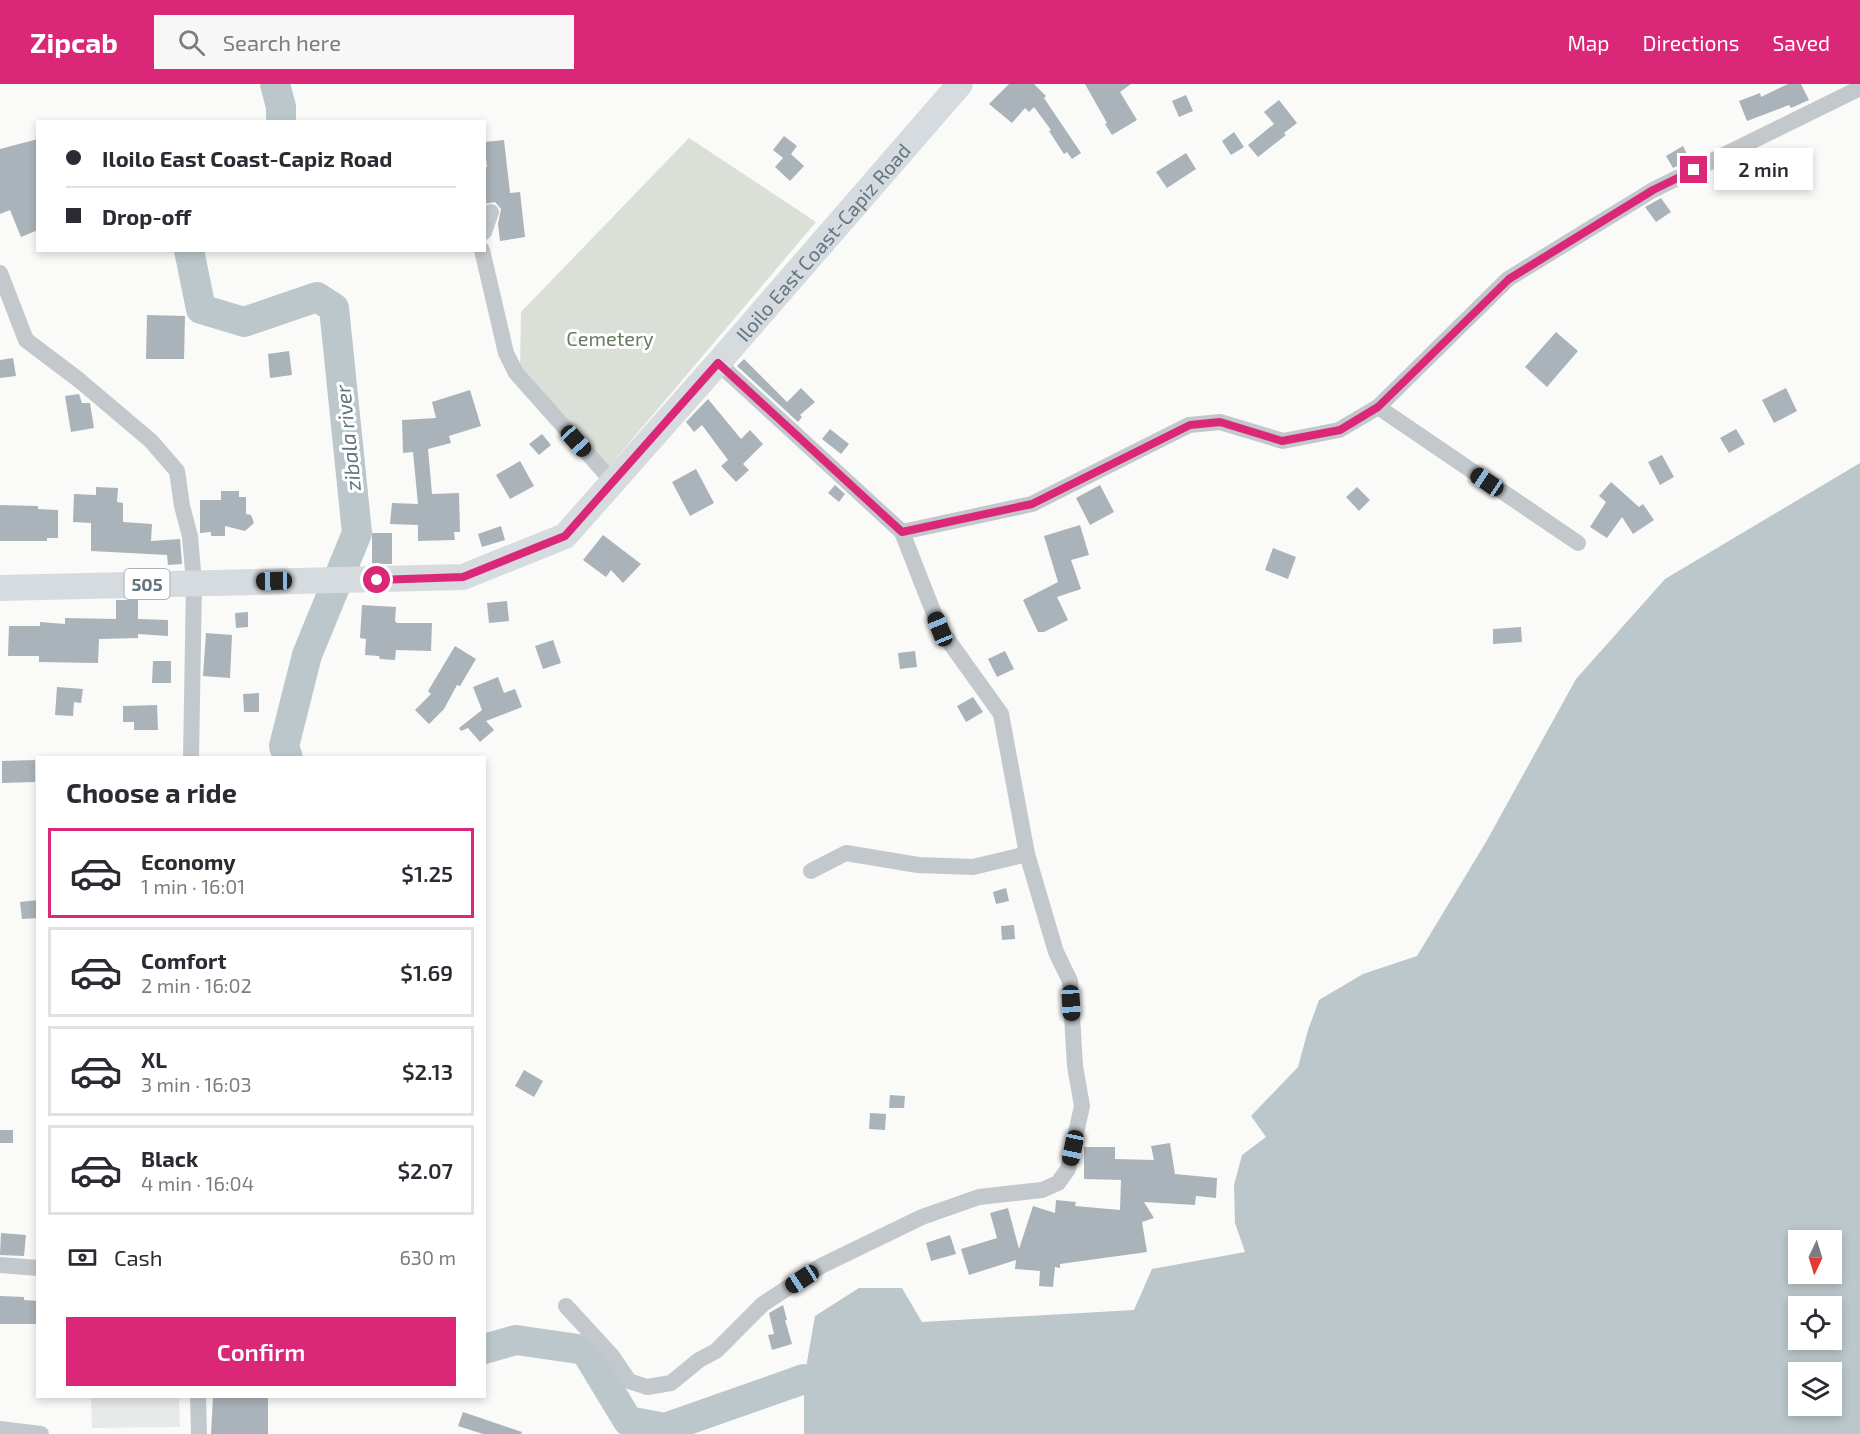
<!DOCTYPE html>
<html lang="en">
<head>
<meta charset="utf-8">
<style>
  body { margin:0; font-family:"Exo 2",sans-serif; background:#f7f7f7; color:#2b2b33; height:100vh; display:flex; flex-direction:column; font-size:22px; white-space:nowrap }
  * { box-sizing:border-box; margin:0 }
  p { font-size:20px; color:#7c7c81 }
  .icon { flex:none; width:33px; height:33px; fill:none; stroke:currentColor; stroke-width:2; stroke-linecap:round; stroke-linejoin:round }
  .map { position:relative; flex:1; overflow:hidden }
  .side { position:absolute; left:36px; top:672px; width:450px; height:642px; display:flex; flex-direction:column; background:#fff; border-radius:0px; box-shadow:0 3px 9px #0003 }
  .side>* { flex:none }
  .banner { position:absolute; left:36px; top:36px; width:450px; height:132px; border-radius:0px; box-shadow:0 3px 9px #0003; display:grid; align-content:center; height:132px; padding:0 30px; background:#fff }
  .needle { width:39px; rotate:184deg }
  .fabs { position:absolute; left:1788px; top:1146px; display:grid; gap:12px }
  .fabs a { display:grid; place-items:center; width:54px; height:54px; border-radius:0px; background:#fff; box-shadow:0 3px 9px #0003; font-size:30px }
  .end { position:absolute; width:27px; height:27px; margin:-14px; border:8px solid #db2777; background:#fff; box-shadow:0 0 0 3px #fff }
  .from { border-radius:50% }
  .bubble { position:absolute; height:42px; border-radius:0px; background:#fff; box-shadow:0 3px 9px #0003; font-size:20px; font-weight:600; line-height:42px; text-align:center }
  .car { position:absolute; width:18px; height:36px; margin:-18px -9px; border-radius:8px; box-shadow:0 0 4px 2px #0007; background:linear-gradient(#222 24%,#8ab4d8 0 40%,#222 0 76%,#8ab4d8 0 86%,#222 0) }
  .banner b { display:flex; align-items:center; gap:21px; height:57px; font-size:22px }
  .banner b+b { border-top:2px solid #e1e1e2 }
  .banner i { width:15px; height:15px; background:#2b2b33 }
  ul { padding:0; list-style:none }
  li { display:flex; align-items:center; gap:18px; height:90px; margin:0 12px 9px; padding:0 18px; border:3px solid #e1e1e2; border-radius:0px }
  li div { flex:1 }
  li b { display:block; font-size:22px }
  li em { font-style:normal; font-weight:600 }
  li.active { border-color:#db2777 }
  li>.icon { width:54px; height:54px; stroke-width:1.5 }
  h2 { padding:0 30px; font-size:27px; line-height:72px }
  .pay { display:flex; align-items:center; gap:15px; height:66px; padding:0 30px; font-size:22px }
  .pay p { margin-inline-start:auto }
  .primary-button { display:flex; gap:12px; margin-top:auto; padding:12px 30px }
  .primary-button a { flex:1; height:69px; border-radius:0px; background:#db2777; color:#fff; font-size:24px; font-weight:600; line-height:69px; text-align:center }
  header { display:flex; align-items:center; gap:36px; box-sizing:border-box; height:84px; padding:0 30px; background:#db2777; color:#fff }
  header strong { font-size:28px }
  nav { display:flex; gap:33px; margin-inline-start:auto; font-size:21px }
  .search { width:420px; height:54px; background:#f7f7f7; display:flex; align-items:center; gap:15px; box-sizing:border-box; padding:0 21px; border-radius:0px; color:#7c7c81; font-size:22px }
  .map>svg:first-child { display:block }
</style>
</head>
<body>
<header>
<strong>Zipcab</strong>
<div class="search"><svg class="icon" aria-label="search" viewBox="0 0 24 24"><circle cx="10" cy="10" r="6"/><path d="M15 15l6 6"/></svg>Search here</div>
<nav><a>Map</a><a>Directions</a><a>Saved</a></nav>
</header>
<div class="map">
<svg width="1860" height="1350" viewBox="0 0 1860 1350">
  <rect width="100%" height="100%" fill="#fafaf8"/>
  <!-- built -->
  <polygon fill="#e8e9e9" points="91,1313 179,1313 180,1343 92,1344"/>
  <!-- green -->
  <polygon fill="#dadfd7" points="689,54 816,138 607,385 520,285 521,228"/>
  <!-- water -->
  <path fill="#bbc7cb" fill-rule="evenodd" d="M1860,379v971h-1056v-55l11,-63 44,-28h43l20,34 212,-12 18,-41 93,-17 -10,-29 -1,-38 8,-30 24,-18 -15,-21 47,-49 10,-37 11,-30 44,-26 54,-18 69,-114 90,-163 89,-100zM1798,1156h34v34h-34zM1798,1222h34v34h-34zM1798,1288h34v34h-34z"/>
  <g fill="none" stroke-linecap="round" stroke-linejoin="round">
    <!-- river -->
    <g stroke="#bbc7cb" stroke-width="30">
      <polyline points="275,0 281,23 281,38"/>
      <polyline points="189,166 201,225 244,238 317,213 334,224 357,449 307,571 284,662 288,674"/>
      <polyline points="484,1265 516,1256 585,1266 628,1337 665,1344 804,1295"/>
    </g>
  </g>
  <!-- building -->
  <g fill="#aab3b9">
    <polygon points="1009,0 1034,0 1046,12 1044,14 1081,69 1072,75 1067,68 1064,70 1049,47 1051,46 1034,23 1029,28 1025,24 1012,39 989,20"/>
    <polygon points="1085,0 1131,0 1120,8 1137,36 1112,51 1105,40 1107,39"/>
    <polygon points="1788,0 1801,0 1809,16 1791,24 1789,21 1747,37 1739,17 1760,9 1761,13"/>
    <polygon points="1186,11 1193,27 1179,33 1172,17"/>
    <polygon points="1279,16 1297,39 1284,49 1286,51 1258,73 1248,61 1274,40 1264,28"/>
    <polygon points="1234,48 1244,63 1231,71 1222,57"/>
    <polygon points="784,52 797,62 791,70 804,82 790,97 775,83 783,74 773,66"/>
    <polygon points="38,55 38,146 21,153 10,126 0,130 0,65"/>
    <polygon points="504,56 510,109 520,108 525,153 500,157 498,140 501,125 495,118 484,120 484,83 487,83 484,58"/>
    <polygon points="1683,62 1690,76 1673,84 1666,72"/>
    <polygon points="1186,69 1196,85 1167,104 1156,88"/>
    <polygon points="1661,114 1671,128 1656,138 1645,123"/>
    <polygon points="147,231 185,232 184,275 146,275"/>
    <polygon points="1556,248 1578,267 1547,303 1525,283"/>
    <polygon points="289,267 292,291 270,294 268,270"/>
    <polygon points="13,274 16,292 0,294 0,276"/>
    <polygon points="744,275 787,318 801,304 815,318 800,331 802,333 798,338 737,282"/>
    <polygon points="1786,304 1797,327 1774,339 1762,316"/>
    <polygon points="470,306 481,342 449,352 451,359 428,365 432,410 459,409 460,448 454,448 455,456 418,457 418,441 390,440 392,419 418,420 413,368 403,369 402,336 436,334 432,318"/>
    <polygon points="79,310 82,319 90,319 94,344 71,348 65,312"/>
    <polygon points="708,315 741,355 750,346 763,360 743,380 749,386 736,398 721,382 728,376 702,341 694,348 686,338"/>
    <polygon points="830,345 849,360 841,370 822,355"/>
    <polygon points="1736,345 1745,360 1729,369 1720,354"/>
    <polygon points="542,350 551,361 539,371 529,360"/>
    <polygon points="1662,371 1674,393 1660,401 1648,378"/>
    <polygon points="520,377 534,402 510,415 496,391"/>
    <polygon points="696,385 714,419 690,432 672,398"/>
    <polygon points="1611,398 1639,423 1643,420 1654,436 1633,450 1622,433 1607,454 1590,443 1606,418 1599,412"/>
    <polygon points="835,401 845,410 839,418 828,409"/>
    <polygon points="1100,401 1114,428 1090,441 1076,414"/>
    <polygon points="96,403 118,404 117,418 123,419 123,438 152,440 151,457 180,455 182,480 168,481 167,471 91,467 91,439 73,438 74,410 96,411"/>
    <polygon points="1357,403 1370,416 1359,427 1346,413"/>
    <polygon points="221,407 239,407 239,413 246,413 246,430 251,431 254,439 245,447 225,442 225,452 211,452 211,448 200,449 200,416 221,416"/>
    <polygon points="0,421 38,422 38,425 58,426 58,454 47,454 47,457 0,457"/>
    <polygon points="1080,441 1089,471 1071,476 1081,505 1057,513 1068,536 1044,548 1038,548 1023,516 1058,498 1044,452"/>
    <polygon points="501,442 505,456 482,463 478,450"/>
    <rect x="372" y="449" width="20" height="31"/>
    <polygon points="603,451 641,480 623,499 611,486 606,493 583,476"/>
    <polygon points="1273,464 1296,473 1288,495 1265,486"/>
    <polygon points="116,516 138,516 138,535 168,536 168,552 138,550 138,554 99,555 98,579 39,578 39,572 8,572 9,542 40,542 40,538 65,540 65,534 116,535"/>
    <polygon points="507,517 509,537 489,539 487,519"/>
    <polygon points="362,521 396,523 395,537 397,539 432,539 431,567 396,566 395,576 380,575 379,572 365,571 366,555 360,554"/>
    <polygon points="248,528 248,543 236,544 235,529"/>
    <polygon points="1521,543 1522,558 1493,560 1493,545"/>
    <polygon points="206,549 232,551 230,594 203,592"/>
    <polygon points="553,556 561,579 543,585 535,562"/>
    <polygon points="455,562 476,575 460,602 457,601 444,625 429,640 415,626 431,610 428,607"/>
    <polygon points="915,567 917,583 900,585 898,569"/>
    <polygon points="1005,567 1014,585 997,593 988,575"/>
    <polygon points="153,577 171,577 171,599 152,599"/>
    <polygon points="498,593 504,609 515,605 522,623 486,637 494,646 480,658 468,644 461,647 459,644 482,626 473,603"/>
    <polygon points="57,603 83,605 81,619 74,618 73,632 55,631"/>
    <polygon points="259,609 259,628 244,628 243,610"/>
    <polygon points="973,613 983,628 966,638 957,622"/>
    <polygon points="157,621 158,646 134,646 134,638 123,638 123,622"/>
    <polygon points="35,676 35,698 2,699 2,677"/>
    <polygon points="1006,804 1009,817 996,820 993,808"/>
    <polygon points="38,816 38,834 22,835 20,818"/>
    <polygon points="1014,841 1015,855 1002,856 1001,842"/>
    <polygon points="524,986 543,997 534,1013 515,1002"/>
    <polygon points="890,1011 905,1012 904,1024 889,1024"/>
    <polygon points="870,1029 886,1030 885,1046 869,1045"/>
    <rect x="0" y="1046" width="13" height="13"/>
    <polygon points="1170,1059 1175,1090 1217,1094 1216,1114 1196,1112 1195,1121 1144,1118 1154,1134 1142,1138 1147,1168 1060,1180 1060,1184 1055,1183 1053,1203 1039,1202 1040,1187 1015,1185 1016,1176 969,1191 961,1165 997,1154 990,1129 1008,1124 1019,1165 1033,1122 1055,1129 1056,1116 1076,1118 1075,1122 1120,1126 1121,1096 1084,1095 1084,1063 1115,1063 1115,1075 1154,1076 1151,1062"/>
    <polygon points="1,1149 26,1151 24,1172 0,1171"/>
    <polygon points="950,1151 956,1170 931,1177 926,1159"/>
    <polygon points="0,1212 24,1213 24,1216 38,1217 38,1240 0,1240"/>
    <polygon points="783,1221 787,1236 785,1236 792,1260 772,1266 768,1251 774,1250 769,1229"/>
    <polygon points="213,1312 268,1312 268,1350 211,1350"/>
    <polygon points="463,1328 522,1348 521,1350 483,1350 458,1342"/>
  </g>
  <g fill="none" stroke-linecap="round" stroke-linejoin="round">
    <!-- minor -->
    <g stroke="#c3c8cc" stroke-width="16">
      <polyline points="484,148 491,128"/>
      <polyline points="482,166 506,269 516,289 613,398"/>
      <polyline points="0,189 26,256 79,296 151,357 177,387 182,422 190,452 194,499 191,674"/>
      <polyline points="718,279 902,448 1032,420 1189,341 1220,338 1283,357 1339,346 1378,323 1508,195 1653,106 1860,4"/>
      <polyline points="1378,323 1578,459"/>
      <polyline points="811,787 846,769 918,781 973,783 1027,770"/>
      <polyline points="0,1181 38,1184"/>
      <polyline points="566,1222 612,1272 629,1297 647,1303 671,1299 699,1276 716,1267 763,1220 821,1182 922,1133 979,1113 1042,1106 1058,1099 1068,1085 1082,1022 1075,982 1070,897 1056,868 1027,770 1001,630 940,545 902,448"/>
      <polyline points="198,1312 199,1350"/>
      <polyline points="0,1345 41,1350"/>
    </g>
    <!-- primary -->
    <path stroke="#d6dbdf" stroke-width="26" id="s1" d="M0,504l463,-11 102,-41 153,-173 242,-279"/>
  </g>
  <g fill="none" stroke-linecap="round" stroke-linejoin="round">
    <!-- route -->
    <polyline stroke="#db2777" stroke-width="8" points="377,496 463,493 565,452 718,279 902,448 1032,420 1190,341 1220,338 1282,357 1340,346 1378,323 1509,195 1653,106 1694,86"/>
  </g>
  <g text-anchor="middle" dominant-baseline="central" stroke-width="6" stroke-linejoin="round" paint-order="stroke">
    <!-- shield labels -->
    <rect fill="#fff" stroke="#939fa8" stroke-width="1.5" x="124.5" y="485" width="45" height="30" rx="4.5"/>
    <g font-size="18" font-weight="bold" fill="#657683">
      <text x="147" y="500">505</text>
    </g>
    <!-- street labels -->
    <g font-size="20" fill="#657683" stroke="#fff">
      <text stroke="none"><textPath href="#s1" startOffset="964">Iloilo East Coast-Capiz Road</textPath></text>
    </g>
    <!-- park labels -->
    <g font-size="20" fill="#687a64" stroke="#fff">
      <text x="610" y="254">Cemetery</text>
    </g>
    <!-- water labels -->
    <g font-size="21" font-style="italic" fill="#60757c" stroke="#fff">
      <text transform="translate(347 354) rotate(-96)">zibala river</text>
    </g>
  </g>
</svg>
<div class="fabs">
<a><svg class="needle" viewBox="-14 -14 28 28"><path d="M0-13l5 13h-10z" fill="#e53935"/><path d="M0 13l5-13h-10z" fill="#7c7c81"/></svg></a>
<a><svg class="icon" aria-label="locate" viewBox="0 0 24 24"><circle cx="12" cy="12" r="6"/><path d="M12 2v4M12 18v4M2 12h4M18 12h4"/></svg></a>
<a><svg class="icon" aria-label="layers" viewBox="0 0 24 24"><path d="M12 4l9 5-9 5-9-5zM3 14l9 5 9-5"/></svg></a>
</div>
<i class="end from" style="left:377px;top:496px"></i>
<i class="end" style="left:1694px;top:86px"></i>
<div class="bubble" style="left:1714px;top:64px;width:99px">2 min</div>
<i class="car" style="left:576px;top:357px;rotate:138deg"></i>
<i class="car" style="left:1487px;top:398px;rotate:304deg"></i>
<i class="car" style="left:274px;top:497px;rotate:269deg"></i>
<i class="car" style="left:940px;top:545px;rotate:338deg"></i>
<i class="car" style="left:1071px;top:919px;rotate:177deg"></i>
<i class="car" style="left:1073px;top:1064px;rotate:192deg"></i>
<i class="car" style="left:802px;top:1195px;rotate:237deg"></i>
<div class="banner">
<b><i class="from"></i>Iloilo East Coast-Capiz Road</b>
<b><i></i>Drop-off</b>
</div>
<section class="side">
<h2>Choose a ride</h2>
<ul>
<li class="active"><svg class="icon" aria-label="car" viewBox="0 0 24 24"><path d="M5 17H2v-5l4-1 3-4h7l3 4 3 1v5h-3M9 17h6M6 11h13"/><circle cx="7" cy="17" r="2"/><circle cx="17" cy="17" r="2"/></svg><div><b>Economy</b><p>1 min · 16:01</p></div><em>$1.25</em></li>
<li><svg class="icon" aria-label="car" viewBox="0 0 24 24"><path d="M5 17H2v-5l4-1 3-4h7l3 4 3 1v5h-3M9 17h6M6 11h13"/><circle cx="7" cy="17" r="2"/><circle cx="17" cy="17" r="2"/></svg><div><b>Comfort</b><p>2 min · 16:02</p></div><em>$1.69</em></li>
<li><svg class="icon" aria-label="car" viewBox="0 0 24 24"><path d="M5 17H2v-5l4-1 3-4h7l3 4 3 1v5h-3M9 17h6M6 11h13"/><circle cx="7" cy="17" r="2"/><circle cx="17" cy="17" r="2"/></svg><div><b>XL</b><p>3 min · 16:03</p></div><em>$2.13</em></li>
<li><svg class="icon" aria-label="car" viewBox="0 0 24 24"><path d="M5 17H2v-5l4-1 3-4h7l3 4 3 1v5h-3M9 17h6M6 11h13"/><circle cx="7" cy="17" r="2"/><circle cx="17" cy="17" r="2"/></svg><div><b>Black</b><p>4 min · 16:04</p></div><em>$2.07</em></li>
</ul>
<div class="pay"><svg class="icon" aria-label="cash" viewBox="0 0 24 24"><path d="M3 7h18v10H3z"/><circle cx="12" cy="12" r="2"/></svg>Cash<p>630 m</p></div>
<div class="primary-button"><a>Confirm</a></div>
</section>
</div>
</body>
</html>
